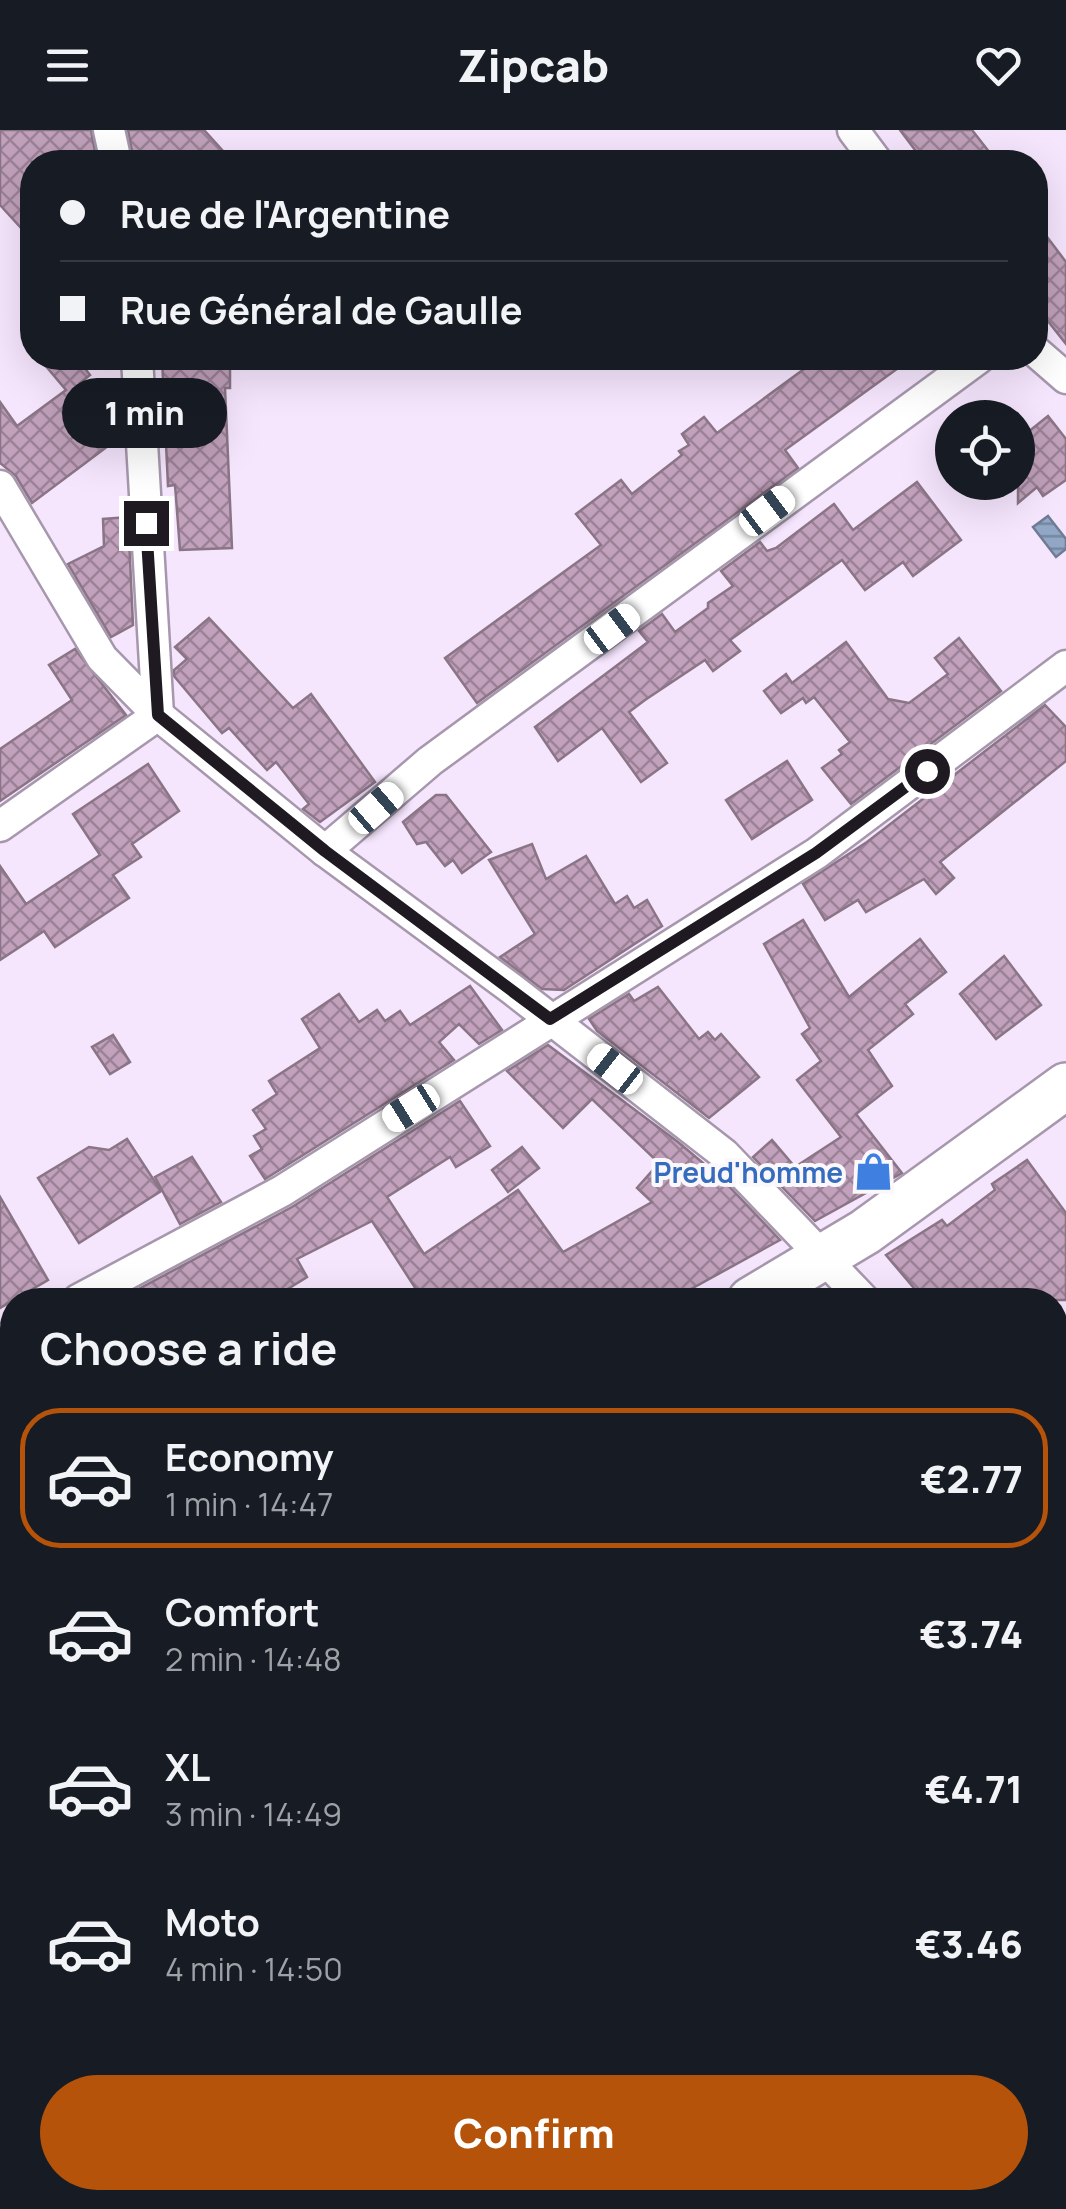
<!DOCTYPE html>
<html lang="en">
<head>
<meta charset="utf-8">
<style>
  body { margin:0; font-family:Manrope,sans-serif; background:#20242c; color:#f1f3f6; height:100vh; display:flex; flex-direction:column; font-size:38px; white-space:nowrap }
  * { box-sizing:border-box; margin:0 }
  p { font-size:32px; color:#9ea1a6 }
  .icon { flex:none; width:55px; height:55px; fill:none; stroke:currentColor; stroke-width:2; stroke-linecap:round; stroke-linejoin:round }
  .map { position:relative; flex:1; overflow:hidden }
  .sheet { position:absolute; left:0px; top:1158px; width:1068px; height:922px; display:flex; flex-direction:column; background:#171b24; border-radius:40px 40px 0 0; box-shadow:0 10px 40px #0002 }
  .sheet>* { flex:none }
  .hud { position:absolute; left:20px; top:20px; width:1028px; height:220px; border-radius:40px; box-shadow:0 10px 40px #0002; display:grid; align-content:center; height:220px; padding:0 40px; background:#171b24 }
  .controls { position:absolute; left:935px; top:270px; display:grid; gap:20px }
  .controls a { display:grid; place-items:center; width:100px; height:100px; border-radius:50%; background:#171b24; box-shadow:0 10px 40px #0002; font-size:50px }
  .end { position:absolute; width:45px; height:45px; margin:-22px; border:12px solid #1f1922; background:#fff; box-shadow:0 0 0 5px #fff }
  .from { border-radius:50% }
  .bubble { position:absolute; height:70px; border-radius:35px; background:#171b24; box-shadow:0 10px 40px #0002; font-size:32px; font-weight:800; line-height:70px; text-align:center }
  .car { position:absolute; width:30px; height:60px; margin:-30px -15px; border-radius:12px; box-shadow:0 0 8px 2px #0007; background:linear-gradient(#fff 24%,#345 0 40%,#fff 0 76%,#345 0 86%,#fff 0) }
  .hud b { display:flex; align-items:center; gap:35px; height:95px; font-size:38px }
  .hud b+b { border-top:2px solid #363941 }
  .hud i { width:25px; height:25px; background:#f1f3f6 }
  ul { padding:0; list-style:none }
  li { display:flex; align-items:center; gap:30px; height:140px; margin:0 20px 15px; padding:0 20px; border:5px solid transparent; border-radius:40px }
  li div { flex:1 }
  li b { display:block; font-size:38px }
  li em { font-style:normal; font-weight:800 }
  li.on { border-color:#b45309 }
  li>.icon { width:90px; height:90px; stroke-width:1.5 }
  h2 { padding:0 40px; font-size:45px; line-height:120px }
  .button { display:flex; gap:20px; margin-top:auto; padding:20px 40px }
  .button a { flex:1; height:115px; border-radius:60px; background:#b45309; color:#fff; font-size:40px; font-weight:800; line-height:115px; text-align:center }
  header { display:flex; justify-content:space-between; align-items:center; height:130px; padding:0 40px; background:#171b24; font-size:45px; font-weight:800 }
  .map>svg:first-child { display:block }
</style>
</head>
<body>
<header><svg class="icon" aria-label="menu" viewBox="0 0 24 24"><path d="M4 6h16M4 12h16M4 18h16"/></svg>Zipcab<svg class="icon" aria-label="heart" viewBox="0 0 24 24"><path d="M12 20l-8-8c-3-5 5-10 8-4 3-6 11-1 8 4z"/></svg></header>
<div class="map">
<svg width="1066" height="2079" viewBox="0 0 1066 2079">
  <defs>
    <pattern id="water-rules" width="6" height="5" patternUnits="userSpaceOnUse" patternTransform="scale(2.5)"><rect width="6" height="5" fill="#91a7c5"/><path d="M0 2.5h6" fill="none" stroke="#7687a0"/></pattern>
    <pattern id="building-cross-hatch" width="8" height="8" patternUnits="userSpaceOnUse" patternTransform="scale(2.5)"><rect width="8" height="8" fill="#c1a1bb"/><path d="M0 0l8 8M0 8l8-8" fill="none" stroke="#9c8298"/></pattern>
  </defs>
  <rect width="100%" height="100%" fill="#f5e5fd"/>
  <!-- water -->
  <polygon fill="url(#water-rules)" stroke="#6f7c94" stroke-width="2.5" points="1048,386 1066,409 1066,419 1056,427 1033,397"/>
  <!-- building -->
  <g fill="url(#building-cross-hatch)" stroke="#8a7586" stroke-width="2.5">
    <polygon points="0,0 91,0 97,32 32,32 32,110 0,75"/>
    <polygon points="128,0 204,0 233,32 134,32"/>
    <polygon points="900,0 972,0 997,32 924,32"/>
    <polygon points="1035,91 1066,132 1066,214 1047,190 1035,200"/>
    <polygon points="39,228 77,228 90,245 80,253 120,307 32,373 16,346 0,333 0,272 17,296 66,260"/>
    <polygon points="162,228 230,228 230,258 225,258 232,418 180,420 175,355 168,356"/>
    <polygon points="819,228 912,228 785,320 798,338 477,573 445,528 601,415 576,384 621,350 632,364 682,325 679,321 689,315 682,304 704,287 717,303"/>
    <polygon points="1048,286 1066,309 1066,350 1043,366 1037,357 1018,373 1018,334 1026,328 1018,310"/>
    <polygon points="917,352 961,410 913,446 903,432 865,460 842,430 730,510 740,521 713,541 705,530 645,570 629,582 667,633 641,652 602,598 558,631 535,597 648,512 639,501 662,484 675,502 708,478 708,473 733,456 721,441 760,412 767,421 776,418 834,374 853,400"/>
    <polygon points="128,387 133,495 111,507 68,434 104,416 103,389"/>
    <polygon points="209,488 293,578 311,564 375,652 320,692 303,679 309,674 276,632 267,640 229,598 222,603 174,546 174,540 187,529 175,517"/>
    <polygon points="959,508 1001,561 851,674 822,638 842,624 839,620 850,612 814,567 806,573 803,568 781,583 764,561 786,544 792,553 846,512 888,569 909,573 948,544 935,528"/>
    <polygon points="75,519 126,585 0,671 0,619 72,570 49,535"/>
    <polygon points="1045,575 1066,597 1066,631 940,732 954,748 936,764 924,749 866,782 858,770 825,790 803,754 867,712"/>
    <polygon points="787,631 812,670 752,709 726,670"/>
    <polygon points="148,634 179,681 132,714 141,727 113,745 129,768 55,817 44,801 0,830 0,736 26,774 100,725 73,684"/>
    <polygon points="436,665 446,665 491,722 462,743 453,730 445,736 426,712 417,714 403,692"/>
    <polygon points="532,714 546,749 586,726 615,774 627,766 634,778 647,770 662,796 564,860 542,859 500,827 535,804 489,730"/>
    <polygon points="803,790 849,867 920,809 946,842 905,874 913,884 868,920 892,956 856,984 902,1043 815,1091 753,1027 772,1010 795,1037 841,1007 797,950 821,931 802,904 810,898 764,814"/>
    <polygon points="1004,826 1041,875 996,909 960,864"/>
    <polygon points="470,856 502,900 479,914 459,894 439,912 454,930 265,1049 250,1026 262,1019 254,1006 266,999 253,980 277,964 269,951 320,918 302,889 339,864 359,892 377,880 385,891 400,881 410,895"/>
    <polygon points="658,857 699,909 708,902 715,910 721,904 759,947 709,988 597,901 589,889 629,864 634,871"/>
    <polygon points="113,905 130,932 110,944 92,917"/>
    <polygon points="548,915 678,1012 722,1049 780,1110 671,1170 423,1170 372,1091 297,1129 307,1147 270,1170 118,1170 292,1077 460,971 490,1016 456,1037 450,1027 387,1067 424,1124 518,1060 563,1122 652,1072 637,1058 659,1033 592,969 563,998 507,941"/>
    <polygon points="127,1009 161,1061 79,1113 38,1048 89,1017 109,1020"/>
    <polygon points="522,1017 539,1038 508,1062 492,1040"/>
    <polygon points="192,1027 221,1072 180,1094 155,1047"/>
    <polygon points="1027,1030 1066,1083 1066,1170 924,1170 886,1125 942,1090 947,1096 995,1060 992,1054"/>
    <polygon points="0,1067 48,1150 0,1178"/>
  </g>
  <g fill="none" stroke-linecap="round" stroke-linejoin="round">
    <defs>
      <g id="street">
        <polyline points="109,0 116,32"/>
        <polyline points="853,0 877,32"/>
        <polyline points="1035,221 1066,248"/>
        <polyline points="137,228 158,585"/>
        <polyline points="0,356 102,528 158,585 325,721 512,859 724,1024 864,1170"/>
        <polyline points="0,696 158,585"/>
        <polyline points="325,721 430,631 979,228"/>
        <polyline points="78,1170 282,1061 817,723 1066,536"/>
        <polyline points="0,1212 12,1205"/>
        <polyline points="1055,1374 1066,1387"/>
        <polyline points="1055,1434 1066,1425"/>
        <polyline points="1055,1889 1066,1885"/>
        <polyline points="428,2068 464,2079"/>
        <polyline points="759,2068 765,2079"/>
      </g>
      <g id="secondary">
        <polyline points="751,1170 865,1102 1066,956"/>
        <polyline points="0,1551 12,1545"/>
      </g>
    </defs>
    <!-- street casing -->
    <use href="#street" stroke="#a697ad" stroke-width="35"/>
    <!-- secondary casing -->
    <use href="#secondary" stroke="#a697ad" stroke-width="50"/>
    <!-- street -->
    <use href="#street" stroke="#fff" stroke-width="30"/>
    <!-- secondary -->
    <use href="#secondary" stroke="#fff" stroke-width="45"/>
  </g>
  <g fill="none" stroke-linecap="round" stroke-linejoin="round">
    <!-- route -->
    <polyline stroke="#1f1922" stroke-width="12" points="146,393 158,585 325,721 550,889 816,723 927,641"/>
  </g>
  <!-- icons -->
  <defs>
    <symbol id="shop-bare" viewBox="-9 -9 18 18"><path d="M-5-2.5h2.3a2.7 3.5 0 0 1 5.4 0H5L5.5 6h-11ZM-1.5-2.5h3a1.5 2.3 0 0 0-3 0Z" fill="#3f7fe0" stroke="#fbf8fc" stroke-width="2.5" paint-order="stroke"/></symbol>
  </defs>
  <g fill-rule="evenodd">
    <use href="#shop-bare" x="846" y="1014" width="55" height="55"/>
  </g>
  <g text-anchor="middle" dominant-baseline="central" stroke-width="8" stroke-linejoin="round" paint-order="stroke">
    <!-- shop labels -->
    <g font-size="28" font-weight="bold" fill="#366cbe" stroke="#fbf8fc" text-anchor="end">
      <text x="843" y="1042">Preud'homme</text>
    </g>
  </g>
</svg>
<div class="controls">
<a><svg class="icon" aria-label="locate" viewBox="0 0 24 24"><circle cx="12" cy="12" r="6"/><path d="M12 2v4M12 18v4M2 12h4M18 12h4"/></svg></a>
</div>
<i class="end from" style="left:927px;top:641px"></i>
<i class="end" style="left:146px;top:393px"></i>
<div class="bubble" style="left:62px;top:248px;width:165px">1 min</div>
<i class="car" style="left:767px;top:381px;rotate:53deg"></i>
<i class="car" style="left:612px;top:499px;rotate:53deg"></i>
<i class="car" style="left:376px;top:678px;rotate:49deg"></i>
<i class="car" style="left:615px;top:939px;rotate:308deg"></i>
<i class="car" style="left:411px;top:978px;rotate:238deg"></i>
<div class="hud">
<b><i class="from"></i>Rue de l'Argentine</b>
<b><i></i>Rue Général de Gaulle</b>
</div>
<section class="sheet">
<h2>Choose a ride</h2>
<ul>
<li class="on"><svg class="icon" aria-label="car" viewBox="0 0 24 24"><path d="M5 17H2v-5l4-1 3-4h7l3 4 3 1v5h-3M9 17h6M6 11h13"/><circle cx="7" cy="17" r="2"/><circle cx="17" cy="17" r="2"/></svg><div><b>Economy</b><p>1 min · 14:47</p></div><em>€2.77</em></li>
<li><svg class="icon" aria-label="car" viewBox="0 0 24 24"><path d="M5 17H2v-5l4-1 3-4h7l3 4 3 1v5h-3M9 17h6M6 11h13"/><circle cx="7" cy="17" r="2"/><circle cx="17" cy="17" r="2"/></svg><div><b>Comfort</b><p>2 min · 14:48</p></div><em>€3.74</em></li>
<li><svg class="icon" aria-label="car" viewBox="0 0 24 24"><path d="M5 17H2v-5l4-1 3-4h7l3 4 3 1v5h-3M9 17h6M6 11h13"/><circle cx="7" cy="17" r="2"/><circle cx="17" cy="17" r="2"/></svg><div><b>XL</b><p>3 min · 14:49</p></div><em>€4.71</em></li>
<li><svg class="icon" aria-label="car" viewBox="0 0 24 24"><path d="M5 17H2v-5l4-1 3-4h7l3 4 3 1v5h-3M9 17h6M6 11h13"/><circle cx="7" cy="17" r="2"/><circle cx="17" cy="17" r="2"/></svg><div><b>Moto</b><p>4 min · 14:50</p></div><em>€3.46</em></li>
</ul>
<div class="button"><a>Confirm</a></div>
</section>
</div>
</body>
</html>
